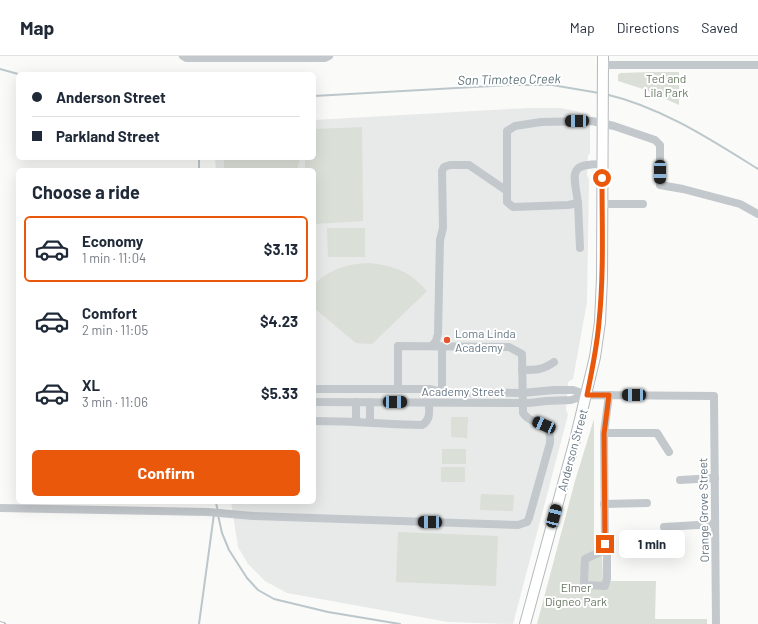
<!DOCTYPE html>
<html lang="en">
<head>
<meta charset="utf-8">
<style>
  body { margin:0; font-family:Barlow,sans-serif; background:#f2f2f3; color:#1f2937; height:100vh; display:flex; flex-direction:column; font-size:15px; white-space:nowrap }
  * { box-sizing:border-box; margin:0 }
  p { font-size:13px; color:#747a83 }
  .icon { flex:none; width:22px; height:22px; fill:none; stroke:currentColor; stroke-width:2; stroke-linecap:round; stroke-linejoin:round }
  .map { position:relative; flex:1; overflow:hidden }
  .panel { position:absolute; left:16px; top:112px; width:300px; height:336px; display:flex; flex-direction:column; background:#fff; border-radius:6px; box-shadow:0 4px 16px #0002 }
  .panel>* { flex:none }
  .banner { position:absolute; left:16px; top:16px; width:300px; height:88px; border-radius:6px; box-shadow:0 4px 16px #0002; display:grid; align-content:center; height:88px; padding:0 16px; background:#fff }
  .end { position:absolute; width:18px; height:18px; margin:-9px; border:5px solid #ea580c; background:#fff; box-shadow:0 0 0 2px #fff }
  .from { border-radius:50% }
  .bubble { position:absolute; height:28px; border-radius:6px; background:#fff; box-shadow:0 4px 16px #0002; font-size:13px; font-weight:700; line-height:28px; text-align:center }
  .car { position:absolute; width:12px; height:24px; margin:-12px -6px; border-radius:5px; box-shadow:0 0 3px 1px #0007; background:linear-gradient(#222 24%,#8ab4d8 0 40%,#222 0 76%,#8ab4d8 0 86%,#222 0) }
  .banner b { display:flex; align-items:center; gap:14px; height:38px; font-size:15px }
  .banner b+b { border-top:1px solid #e0e1e3 }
  .banner i { width:10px; height:10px; background:#1f2937 }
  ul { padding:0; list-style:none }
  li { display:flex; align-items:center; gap:12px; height:66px; margin:0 8px 6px; padding:0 8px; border:2px solid transparent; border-radius:6px }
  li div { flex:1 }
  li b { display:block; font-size:15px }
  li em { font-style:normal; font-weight:700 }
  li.active { border-color:#ea580c }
  li>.icon { width:36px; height:36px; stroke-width:1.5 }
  h2 { padding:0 16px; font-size:18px; line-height:48px }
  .primary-button { display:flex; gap:8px; margin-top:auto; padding:8px 16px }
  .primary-button a { flex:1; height:46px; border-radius:6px; background:#ea580c; color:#fff; font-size:16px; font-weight:700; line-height:46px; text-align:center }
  header { display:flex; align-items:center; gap:24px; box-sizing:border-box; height:56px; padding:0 20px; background:#fff; border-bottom:1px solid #e0e1e3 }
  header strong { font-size:19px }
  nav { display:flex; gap:22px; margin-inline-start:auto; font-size:14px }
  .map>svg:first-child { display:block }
</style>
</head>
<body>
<header>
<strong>Map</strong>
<nav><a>Map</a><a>Directions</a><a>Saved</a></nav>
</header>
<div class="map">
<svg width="758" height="568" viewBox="0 0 758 568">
  <rect width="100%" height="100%" fill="#fafaf8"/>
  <!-- built -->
  <polygon fill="#e8e9e9" points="528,52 560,52 577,55 590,61 590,98 588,99 587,119 589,124 587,246 573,323 568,326 566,354 568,359 513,568 448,566 287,537 265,525 248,508 238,491 231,446 314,446 314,114 216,114 215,102 314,102 314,64"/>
  <!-- green -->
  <g fill="#dadfd7">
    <polygon points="652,16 679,16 679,49 643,33 618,25 618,19 620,17"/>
    <polygon points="362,71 363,165 314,168 314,114 305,114 305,102 314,102 314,73"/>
    <polygon points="224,102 300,102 297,114 224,114"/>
    <polygon points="327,172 365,172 365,201 328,201"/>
    <path d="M369,207c26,3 40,8 58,28l-55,53 -16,-1 -42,-35v-24c17,-15 32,-20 55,-21z"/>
    <polygon points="451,361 468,361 467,382 451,381"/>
    <polygon points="594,363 594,495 602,496 603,525 656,525 655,563 707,563 707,568 537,568 575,425"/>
    <rect x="442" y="393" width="24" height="15"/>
    <rect x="441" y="411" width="24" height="15"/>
    <polygon points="481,438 514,439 513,455 480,454"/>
    <polygon points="398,476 498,480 496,530 396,526"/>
  </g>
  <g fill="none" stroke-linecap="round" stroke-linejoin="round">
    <!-- stream -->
    <g stroke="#bbc7cb" stroke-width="2">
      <polyline points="0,13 18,18"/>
      <path d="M605,38c56,13 105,45 153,75"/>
      <polyline points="314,40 511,29 552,29 599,37"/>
      <polyline points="199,102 199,114"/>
      <polyline points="216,447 218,455"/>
      <polyline points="218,459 222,477 229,494 247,522 258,534 274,543 328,556 400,568"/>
      <polyline points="199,568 214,458"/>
    </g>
    <defs>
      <polyline id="major" points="525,568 575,384 595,301 600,266 602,222 603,0"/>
    </defs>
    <!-- major casing -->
    <use href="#major" stroke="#b5babe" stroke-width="12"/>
    <!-- minor -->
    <g stroke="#c3c8cc" stroke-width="8">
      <polyline points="183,0 186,2 325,2 329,0"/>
      <polyline points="602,9 758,9"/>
      <path d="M602,108c-35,0 -28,10 -24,39l-10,2 -55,2 -6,-5v-71l8,-5 26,-4 51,-1 22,5 41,14 5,5v40l23,4 57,15 18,10"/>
      <polyline points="578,147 580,192"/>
      <polyline points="602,148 643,148"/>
      <polyline points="432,290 436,285 438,278 440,184 443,172 442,115 444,111 450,109 469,109 507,135"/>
      <polyline points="442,290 442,336"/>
      <path d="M522,314c14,0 21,0 32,-8"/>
      <polyline points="314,333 429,333 442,336 522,337 554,334 573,334 587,339"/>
      <polyline points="314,346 529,347 546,345 571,344 587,339 714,340 716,568"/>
      <polyline points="356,346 356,362 358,366"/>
      <path d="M314,365c36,0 72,3 108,4 9,-5 7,-14 7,-22"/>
      <polyline points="368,366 370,363 370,346"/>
      <polyline points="604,377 657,377 669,396"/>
      <polyline points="680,424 715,422"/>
      <polyline points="604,448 647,447"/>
      <path d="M0,452l208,4 45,4 265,9 9,-3 2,-4 21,-75c2,-24 -18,-16 -27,-30l-1,-59 -13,-7 -111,-1v43"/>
      <polyline points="664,471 715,468"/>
      <polyline points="607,493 585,503 584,526 586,529 605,530 607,523 607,493 605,488 604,377 609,339"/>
    </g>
    <!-- major -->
    <use href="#major" stroke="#fff" stroke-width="10"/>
    <defs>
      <polyline id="rail" points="0,567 4,568"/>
    </defs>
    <!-- rail casing -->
    <use href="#rail" stroke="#a2aab0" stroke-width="3.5"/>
    <!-- rail -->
    <use href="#rail" stroke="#fff" stroke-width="2" stroke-dasharray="6" stroke-linecap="butt"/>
  </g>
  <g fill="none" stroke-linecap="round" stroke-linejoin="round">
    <!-- route -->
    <path stroke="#ea580c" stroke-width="5" d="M602,122c0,48 2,96 -3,144 -2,25 -7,49 -12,73h22l-5,39 1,110"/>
  </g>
  <!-- markers -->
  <circle fill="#e4572e" stroke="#fff" stroke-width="1.5" cx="447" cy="284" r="4"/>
  <g text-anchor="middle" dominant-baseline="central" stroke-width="4" stroke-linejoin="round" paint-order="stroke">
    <!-- park labels -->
    <g font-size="12" fill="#687a64" stroke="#fff">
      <text x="666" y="22">Ted and<tspan x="666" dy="14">Lila Park</tspan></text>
      <text x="576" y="531">Elmer<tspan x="576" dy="14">Digneo Park</tspan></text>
    </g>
    <!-- poi labels -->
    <g font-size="12" fill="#657683" stroke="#fff" text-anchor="start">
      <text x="455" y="277">Loma Linda<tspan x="455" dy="14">Academy</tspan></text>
    </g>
    <!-- street labels -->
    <g font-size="12" fill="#657683" stroke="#fff">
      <text x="463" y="335">Academy Street</text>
      <text transform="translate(572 394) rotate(-75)">Anderson Street</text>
      <text transform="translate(703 454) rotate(-91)">Orange Grove Street</text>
    </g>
    <!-- water labels -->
    <g font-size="13" font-style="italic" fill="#60757c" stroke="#fff">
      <text transform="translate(509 23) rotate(-1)">San Timoteo Creek</text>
    </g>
  </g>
</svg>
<i class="end from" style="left:602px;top:122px"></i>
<i class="end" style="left:605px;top:488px"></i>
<div class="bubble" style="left:619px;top:474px;width:66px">1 min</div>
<i class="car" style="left:577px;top:65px;rotate:269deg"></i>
<i class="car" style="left:660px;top:116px;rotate:180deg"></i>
<i class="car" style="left:634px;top:339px;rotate:270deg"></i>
<i class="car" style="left:395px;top:346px;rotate:90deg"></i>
<i class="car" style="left:544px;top:369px;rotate:293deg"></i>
<i class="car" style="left:554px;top:460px;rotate:15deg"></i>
<i class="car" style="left:430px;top:466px;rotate:271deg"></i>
<div class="banner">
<b><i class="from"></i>Anderson Street</b>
<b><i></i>Parkland Street</b>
</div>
<section class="panel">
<h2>Choose a ride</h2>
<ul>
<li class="active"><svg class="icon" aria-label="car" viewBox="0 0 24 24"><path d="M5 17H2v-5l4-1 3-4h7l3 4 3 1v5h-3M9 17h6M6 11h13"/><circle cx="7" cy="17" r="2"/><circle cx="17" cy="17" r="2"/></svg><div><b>Economy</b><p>1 min · 11:04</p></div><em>$3.13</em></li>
<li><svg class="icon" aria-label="car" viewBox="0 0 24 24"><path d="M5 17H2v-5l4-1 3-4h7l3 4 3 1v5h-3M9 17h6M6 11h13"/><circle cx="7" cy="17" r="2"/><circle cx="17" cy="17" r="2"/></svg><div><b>Comfort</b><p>2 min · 11:05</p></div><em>$4.23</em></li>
<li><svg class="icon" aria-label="car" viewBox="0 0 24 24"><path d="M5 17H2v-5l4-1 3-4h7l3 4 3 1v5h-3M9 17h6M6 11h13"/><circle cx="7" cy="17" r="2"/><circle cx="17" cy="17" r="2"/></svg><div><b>XL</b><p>3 min · 11:06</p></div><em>$5.33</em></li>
</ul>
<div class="primary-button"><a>Confirm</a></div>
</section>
</div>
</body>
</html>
